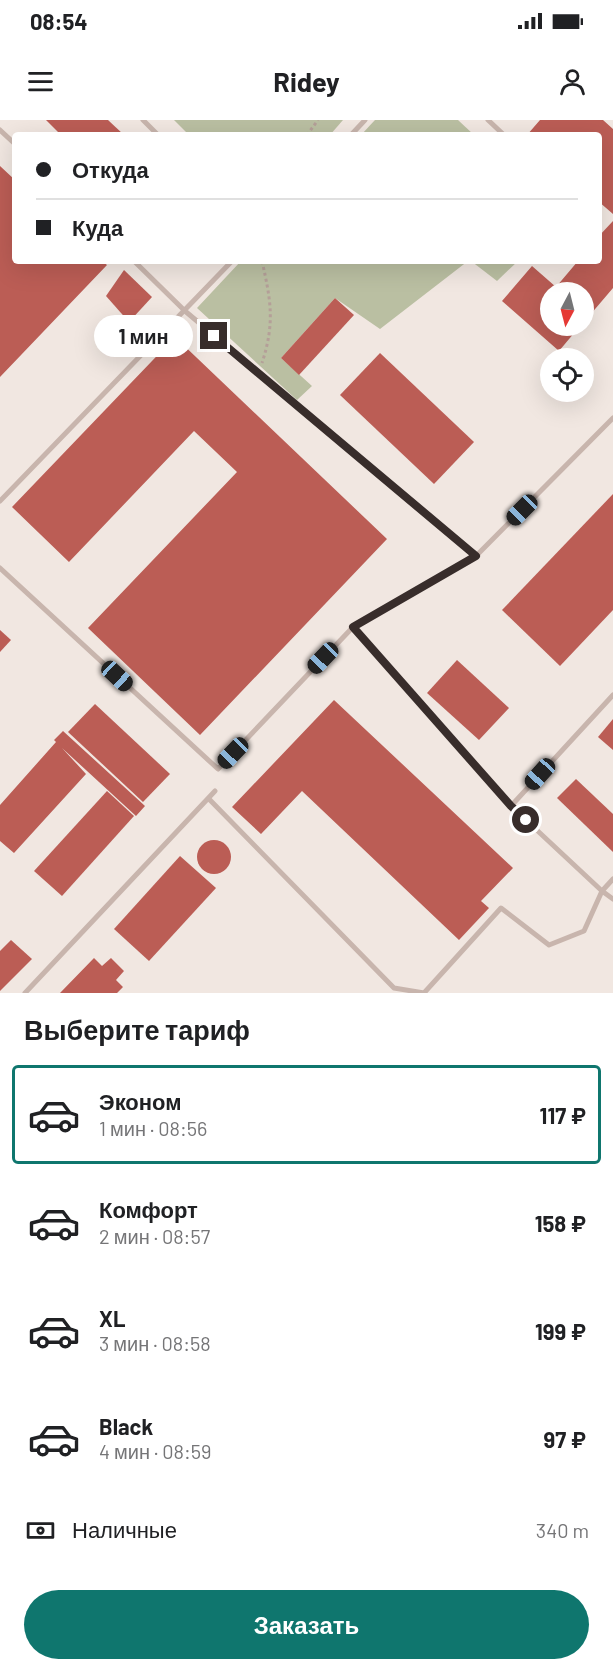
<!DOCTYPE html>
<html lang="ru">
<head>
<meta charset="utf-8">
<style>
  body { margin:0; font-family:Barlow,sans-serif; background:#f6f6f6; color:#202124; height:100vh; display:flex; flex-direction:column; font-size:22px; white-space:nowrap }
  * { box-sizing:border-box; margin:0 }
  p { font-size:20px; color:#757577 }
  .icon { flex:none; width:33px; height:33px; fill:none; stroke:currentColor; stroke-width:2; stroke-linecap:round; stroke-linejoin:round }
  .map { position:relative; height:873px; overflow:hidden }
  .side { display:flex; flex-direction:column; background:#fff; flex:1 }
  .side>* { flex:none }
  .guide { position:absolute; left:12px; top:12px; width:590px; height:132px; border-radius:6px; box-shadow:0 6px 24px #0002; display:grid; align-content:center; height:132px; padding:0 24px; background:#fff }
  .needle { width:39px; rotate:187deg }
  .fabs { position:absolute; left:540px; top:162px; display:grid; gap:12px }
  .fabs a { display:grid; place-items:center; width:54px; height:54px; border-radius:50%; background:#fff; box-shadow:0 6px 24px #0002; font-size:30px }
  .end { position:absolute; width:27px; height:27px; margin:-14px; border:8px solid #382d2b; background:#fff; box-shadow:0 0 0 3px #fff }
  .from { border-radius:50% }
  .bubble { position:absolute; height:42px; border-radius:21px; background:#fff; box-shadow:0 6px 24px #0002; font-size:20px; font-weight:700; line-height:42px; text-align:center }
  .car { position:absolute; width:18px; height:36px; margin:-18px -9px; border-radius:8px; box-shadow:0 0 4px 2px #0007; background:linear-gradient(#222 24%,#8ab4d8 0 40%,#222 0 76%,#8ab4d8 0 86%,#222 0) }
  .guide b { display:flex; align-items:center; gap:21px; height:57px; font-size:22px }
  .guide b+b { border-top:2px solid #e0e0e0 }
  .guide i { width:15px; height:15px; background:#202124 }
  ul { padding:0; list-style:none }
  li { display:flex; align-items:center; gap:18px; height:99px; margin:0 12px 9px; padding:0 12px; border:3px solid transparent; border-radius:6px }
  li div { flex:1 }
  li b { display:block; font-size:22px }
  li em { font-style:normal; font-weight:700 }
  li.active { border-color:#0f766e }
  li>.icon { width:54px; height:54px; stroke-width:1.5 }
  h2 { padding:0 24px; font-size:27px; line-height:72px }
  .pay { display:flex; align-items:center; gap:15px; height:66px; padding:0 24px; font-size:22px }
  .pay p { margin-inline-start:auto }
  .primary-button { display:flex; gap:12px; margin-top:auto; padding:12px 24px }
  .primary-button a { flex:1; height:69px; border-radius:36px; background:#0f766e; color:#fff; font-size:24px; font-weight:700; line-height:69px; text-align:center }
  .status { display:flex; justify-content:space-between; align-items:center; height:42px; padding:0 30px; background:#fff; direction:ltr }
  .status svg { height:16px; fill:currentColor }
  header { display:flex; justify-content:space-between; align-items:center; height:78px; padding:0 24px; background:#fff; font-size:27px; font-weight:700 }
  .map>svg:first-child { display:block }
</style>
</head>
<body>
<div class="status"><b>08:54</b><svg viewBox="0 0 49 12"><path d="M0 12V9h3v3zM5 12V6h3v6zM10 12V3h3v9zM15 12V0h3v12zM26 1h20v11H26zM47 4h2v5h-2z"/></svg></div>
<header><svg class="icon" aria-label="menu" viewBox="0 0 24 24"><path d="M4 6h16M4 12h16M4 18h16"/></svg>Ridey<svg class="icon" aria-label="person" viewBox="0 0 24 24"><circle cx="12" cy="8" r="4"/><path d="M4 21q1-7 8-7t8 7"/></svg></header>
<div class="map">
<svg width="613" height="873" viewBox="0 0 613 873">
  <rect width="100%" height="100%" fill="#f1e7e1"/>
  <!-- green -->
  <g fill="#babfa2">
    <polygon points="174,0 343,0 330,15 189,15"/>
    <polygon points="375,0 458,0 474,15 361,15"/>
    <polygon points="241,141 468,141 380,209 335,178 281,238 312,266 297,280 197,188"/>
    <polygon points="471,141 518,141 497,161"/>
  </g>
  <!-- building -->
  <g fill="#bb5d55">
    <polygon points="46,0 108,0 124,15 61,15"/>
    <polygon points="540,0 603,0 613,9 613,94 598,81 598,15 527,15"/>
    <polygon points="0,46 15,60 15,141 102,141 107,145 0,257"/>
    <polygon points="613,101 613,168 584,202 584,172 550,172 550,206 580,206 559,231 502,181 532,146 556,167 578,141 598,141 598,117"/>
    <polygon points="124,150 152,177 129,202 106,176"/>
    <polygon points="335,178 354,195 299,255 281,238"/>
    <polygon points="175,217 387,419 200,615 88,508 237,352 194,311 69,442 12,387"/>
    <polygon points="380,233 474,322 434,364 340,275"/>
    <polygon points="613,374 613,490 560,546 502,490"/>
    <polygon points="0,510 11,520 0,532"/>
    <polygon points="457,540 509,588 479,620 427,573"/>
    <polygon points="334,580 513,748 481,781 489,788 459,820 302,671 261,714 232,687"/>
    <polygon points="95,584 170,654 143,682 68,612"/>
    <polygon points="613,599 613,630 598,617"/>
    <polygon points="63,611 145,686 136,696 62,628 86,654 14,733 0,721 0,685 56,622 54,620"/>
    <polygon points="576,659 613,694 613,732 557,678"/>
    <polygon points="107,671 134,696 62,776 34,751"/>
    <circle cx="214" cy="737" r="17"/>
    <polygon points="180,736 216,768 149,841 114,809"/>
    <polygon points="11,820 32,839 0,871 0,831"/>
    <polygon points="94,838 102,846 111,838 124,851 116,860 123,867 117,873 60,873"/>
  </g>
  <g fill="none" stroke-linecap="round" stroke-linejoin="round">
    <!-- path -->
    <g stroke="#b49f98" stroke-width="3" stroke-dasharray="3 3" stroke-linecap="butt">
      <polyline points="307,15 318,0"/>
      <path d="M262,141c9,40 13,62 0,102"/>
    </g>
    <!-- service -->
    <g stroke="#c8b5ad" stroke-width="5">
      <polyline points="143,0 158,15"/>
      <polyline points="488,0 504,15"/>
      <polyline points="0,10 15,24"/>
      <polyline points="351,15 365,0"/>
      <polyline points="0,381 232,141"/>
      <polyline points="476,436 613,298"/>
      <polyline points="0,448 218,649 353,507 476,436 185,191 134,141"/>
      <polyline points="353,507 511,686 602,771 613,759"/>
      <polyline points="209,679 394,868 424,873 501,788 549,825 584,811 602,771 613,779"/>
      <polyline points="511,686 613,575"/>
      <polyline points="25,873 215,671"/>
    </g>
  </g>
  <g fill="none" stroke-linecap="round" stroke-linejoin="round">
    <!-- route -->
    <polyline stroke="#382d2b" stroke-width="8" points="214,216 476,436 353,507 511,686 526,700"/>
  </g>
</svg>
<div class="fabs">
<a><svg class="needle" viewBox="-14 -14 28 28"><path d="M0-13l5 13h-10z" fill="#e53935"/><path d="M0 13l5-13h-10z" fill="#757577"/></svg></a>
<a><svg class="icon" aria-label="locate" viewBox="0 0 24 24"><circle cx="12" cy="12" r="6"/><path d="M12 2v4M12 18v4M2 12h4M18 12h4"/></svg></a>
</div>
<i class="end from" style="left:526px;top:700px"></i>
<i class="end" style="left:214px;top:216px"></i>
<div class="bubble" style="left:94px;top:195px;width:99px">1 мин</div>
<i class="car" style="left:522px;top:390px;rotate:225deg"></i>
<i class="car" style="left:323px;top:538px;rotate:224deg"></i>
<i class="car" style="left:117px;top:556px;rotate:133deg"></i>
<i class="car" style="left:233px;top:633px;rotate:224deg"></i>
<i class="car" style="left:540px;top:654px;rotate:222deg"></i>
<div class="guide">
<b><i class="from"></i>Откуда</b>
<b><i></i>Куда</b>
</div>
</div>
<section class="side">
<h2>Выберите тариф</h2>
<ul>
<li class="active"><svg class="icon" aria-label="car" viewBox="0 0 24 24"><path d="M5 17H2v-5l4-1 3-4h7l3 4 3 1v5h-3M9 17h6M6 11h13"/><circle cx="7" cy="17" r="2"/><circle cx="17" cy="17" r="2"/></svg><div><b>Эконом</b><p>1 мин · 08:56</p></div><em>117 ₽</em></li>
<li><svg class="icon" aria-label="car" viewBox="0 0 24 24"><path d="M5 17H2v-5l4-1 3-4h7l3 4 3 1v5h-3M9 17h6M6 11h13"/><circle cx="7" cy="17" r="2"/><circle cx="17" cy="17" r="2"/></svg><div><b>Комфорт</b><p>2 мин · 08:57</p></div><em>158 ₽</em></li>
<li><svg class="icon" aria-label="car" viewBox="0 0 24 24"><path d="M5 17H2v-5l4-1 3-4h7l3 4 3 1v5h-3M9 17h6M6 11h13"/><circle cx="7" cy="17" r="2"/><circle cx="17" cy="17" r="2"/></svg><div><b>XL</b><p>3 мин · 08:58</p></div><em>199 ₽</em></li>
<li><svg class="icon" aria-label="car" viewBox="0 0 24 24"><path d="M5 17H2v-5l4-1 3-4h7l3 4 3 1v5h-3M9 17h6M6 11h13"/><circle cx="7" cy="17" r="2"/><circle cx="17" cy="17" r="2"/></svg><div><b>Black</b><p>4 мин · 08:59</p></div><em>97 ₽</em></li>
</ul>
<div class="pay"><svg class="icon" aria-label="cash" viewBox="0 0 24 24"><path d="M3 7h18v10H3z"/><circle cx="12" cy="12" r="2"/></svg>Наличные<p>340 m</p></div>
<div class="primary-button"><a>Заказать</a></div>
</section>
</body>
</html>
